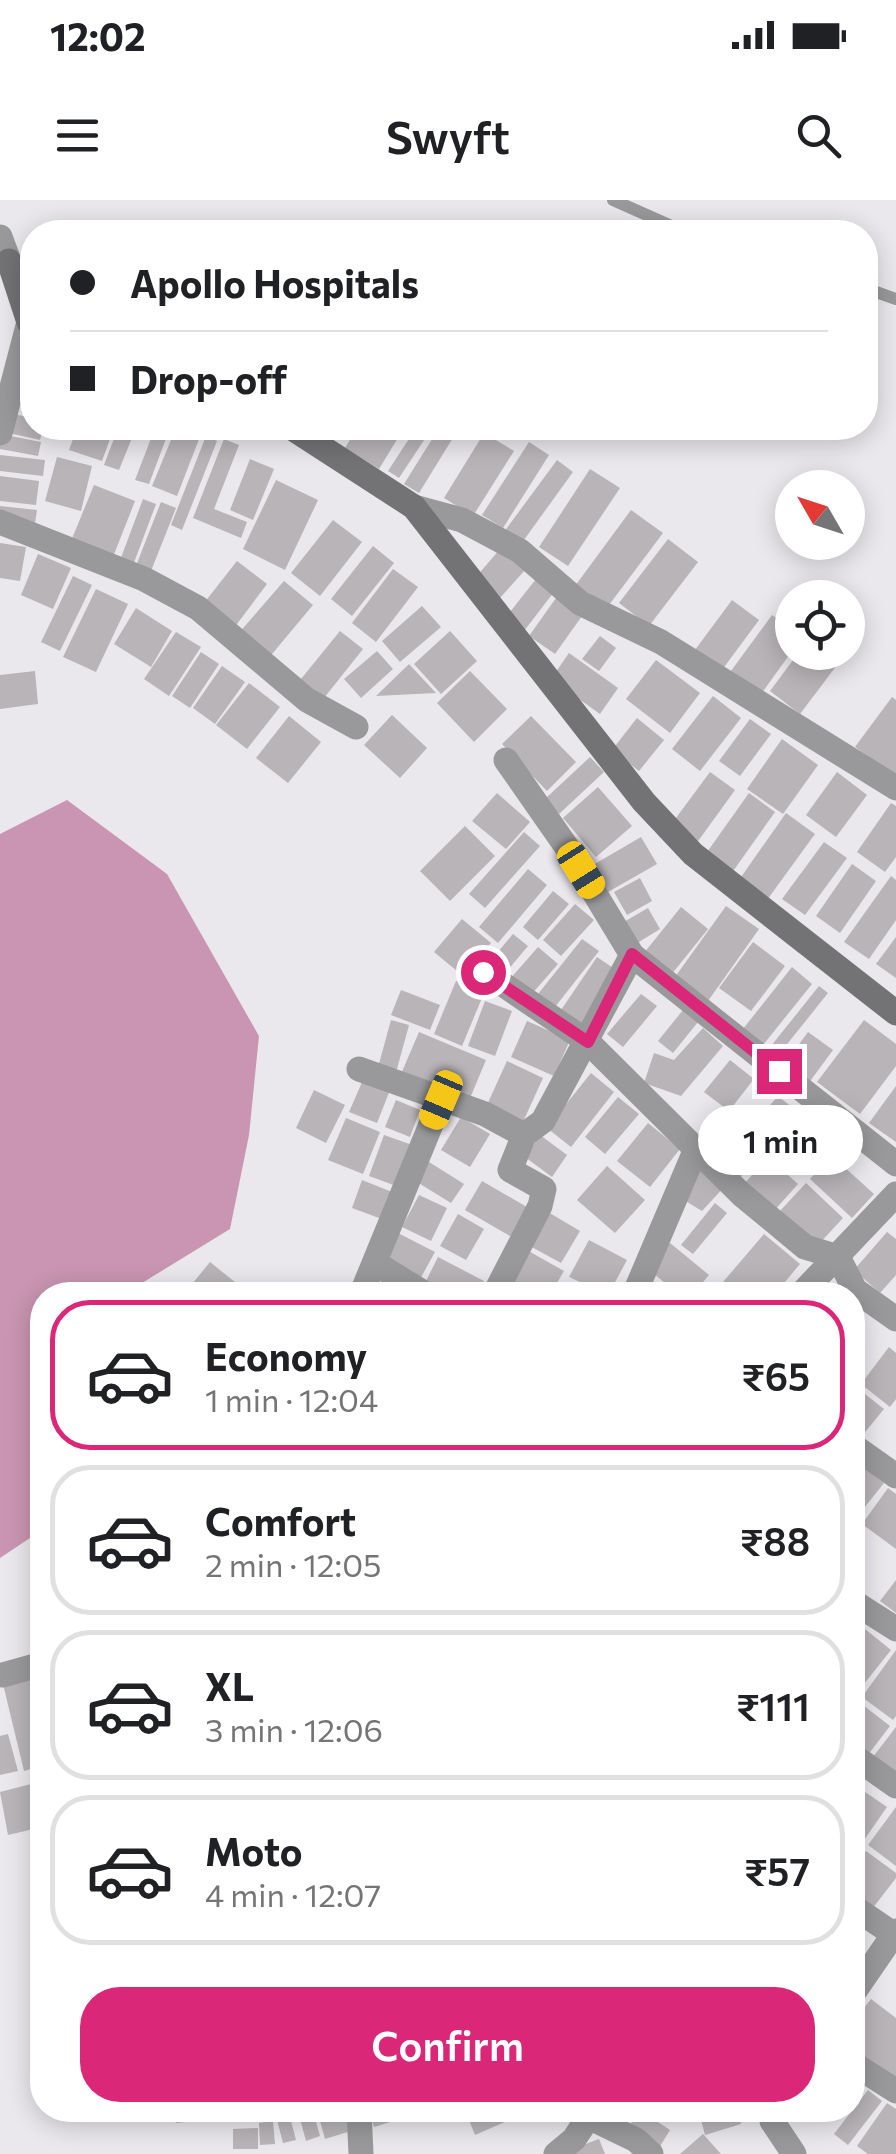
<!DOCTYPE html>
<html lang="en">
<head>
<meta charset="utf-8">
<style>
  body { margin:0; font-family:Commissioner,sans-serif; background:#f6f6f6; color:#202124; height:100vh; display:flex; flex-direction:column; font-size:38px; white-space:nowrap }
  * { box-sizing:border-box; margin:0 }
  p { font-size:32px; color:#757577 }
  .icon { flex:none; width:55px; height:55px; fill:none; stroke:currentColor; stroke-width:2; stroke-linecap:round; stroke-linejoin:round }
  .map { position:relative; flex:1; overflow:hidden }
  .drawer { position:absolute; left:30px; top:1082px; width:835px; height:840px; display:flex; flex-direction:column; background:#fff; border-radius:40px; box-shadow:0 5px 25px #0003 }
  .drawer>* { flex:none }
  .banner { position:absolute; left:20px; top:20px; width:858px; height:220px; border-radius:40px; box-shadow:0 5px 25px #0003; display:grid; align-content:center; height:220px; padding:0 50px; background:#fff }
  .needle { width:65px; rotate:309deg }
  .tools { position:absolute; left:775px; top:270px; display:grid; gap:20px }
  .tools a { display:grid; place-items:center; width:90px; height:90px; border-radius:50%; background:#fff; box-shadow:0 5px 25px #0003; font-size:50px }
  .end { position:absolute; width:45px; height:45px; margin:-22px; border:12px solid #db2777; background:#fff; box-shadow:0 0 0 5px #fff }
  .from { border-radius:50% }
  .bubble { position:absolute; height:70px; border-radius:35px; background:#fff; box-shadow:0 5px 25px #0003; font-size:32px; font-weight:600; line-height:70px; text-align:center }
  .car { position:absolute; width:30px; height:60px; margin:-30px -15px; border-radius:12px; box-shadow:0 0 8px 2px #0007; background:linear-gradient(#f5c518 24%,#345 0 40%,#f5c518 0 76%,#345 0 86%,#f5c518 0) }
  .banner b { display:flex; align-items:center; gap:35px; height:95px; font-size:38px }
  .banner b+b { border-top:2px solid #e0e0e0 }
  .banner i { width:25px; height:25px; background:#202124 }
  ul { padding:18px 0 0; list-style:none }
  li { display:flex; align-items:center; gap:30px; height:150px; margin:0 20px 15px; padding:0 30px; border:5px solid #e0e0e0; border-radius:40px }
  li div { flex:1 }
  li b { display:block; font-size:38px }
  li em { font-style:normal; font-weight:600 }
  li.current { border-color:#db2777 }
  li>.icon { width:90px; height:90px; stroke-width:1.5 }
  .cta { display:flex; gap:20px; margin-top:auto; padding:20px 50px }
  .cta a { flex:1; height:115px; border-radius:40px; background:#db2777; color:#fff; font-size:40px; font-weight:600; line-height:115px; text-align:center }
  .status { display:flex; justify-content:space-between; align-items:center; height:70px; padding:0 50px; background:#fff; direction:ltr }
  .status svg { height:28px; fill:currentColor }
  header { display:flex; justify-content:space-between; align-items:center; height:130px; padding:0 50px; background:#fff; font-size:45px; font-weight:600 }
  .map>svg:first-child { display:block }
</style>
</head>
<body>
<div class="status"><b>12:02</b><svg viewBox="0 0 49 12"><path d="M0 12V9h3v3zM5 12V6h3v6zM10 12V3h3v9zM15 12V0h3v12zM26 1h20v11H26zM47 4h2v5h-2z"/></svg></div>
<header><svg class="icon" aria-label="menu" viewBox="0 0 24 24"><path d="M4 6h16M4 12h16M4 18h16"/></svg>Swyft<svg class="icon" aria-label="search" viewBox="0 0 24 24"><circle cx="10" cy="10" r="6"/><path d="M15 15l6 6"/></svg></header>
<div class="map">
<svg width="896" height="1954" viewBox="0 0 896 1954">
  <rect width="100%" height="100%" fill="#eae8ec"/>
  <!-- forest -->
  <polygon fill="#c995b2" points="67,600 167,674 259,836 249,935 230,1029 142,1083 146,1095 42,1095 42,1330 0,1358 0,634"/>
  <!-- building -->
  <g fill="#b8b4b8">
    <polygon points="0,211 32,218 32,228 43,228 40,240 0,231"/>
    <polygon points="77,228 114,228 102,261 69,250"/>
    <polygon points="118,228 136,228 119,270 104,265"/>
    <polygon points="155,228 170,228 149,284 135,280"/>
    <polygon points="176,228 201,234 177,296 152,286"/>
    <polygon points="357,228 404,228 379,269 345,248"/>
    <polygon points="416,228 432,228 399,278 388,271"/>
    <polygon points="439,228 459,228 419,293 404,284"/>
    <polygon points="484,233 514,251 473,316 444,298"/>
    <polygon points="0,234 41,242 38,256 0,249"/>
    <polygon points="206,236 217,241 182,330 171,325"/>
    <polygon points="224,239 239,245 214,309 247,322 241,338 193,318"/>
    <polygon points="529,242 549,255 503,328 482,315"/>
    <polygon points="0,255 45,260 43,276 0,271"/>
    <polygon points="57,257 92,266 81,311 45,301"/>
    <polygon points="250,259 274,269 253,320 230,310"/>
    <polygon points="557,260 573,272 521,344 504,332"/>
    <polygon points="590,269 620,288 568,366 539,347"/>
    <polygon points="0,276 39,281 36,305 0,301"/>
    <polygon points="276,280 318,300 285,370 243,349"/>
    <polygon points="94,285 135,301 111,362 69,346"/>
    <polygon points="143,299 156,304 129,376 116,371"/>
    <polygon points="161,302 176,308 145,386 130,381"/>
    <polygon points="0,306 37,310 34,330 0,326"/>
    <polygon points="631,310 663,333 606,409 575,386"/>
    <polygon points="333,320 362,342 320,396 291,373"/>
    <polygon points="668,339 698,362 649,426 619,403"/>
    <polygon points="0,343 26,347 20,381 0,378"/>
    <polygon points="373,346 394,363 352,416 331,399"/>
    <polygon points="500,349 525,370 500,398 476,377"/>
    <polygon points="38,354 71,368 53,409 21,395"/>
    <polygon points="237,361 267,384 228,436 197,412"/>
    <polygon points="393,369 418,387 376,442 352,423"/>
    <polygon points="540,374 557,388 524,431 506,417"/>
    <polygon points="73,376 92,385 60,451 41,442"/>
    <polygon points="284,381 313,405 267,460 237,435"/>
    <polygon points="96,389 128,404 96,472 63,457"/>
    <polygon points="556,398 582,416 555,454 529,436"/>
    <polygon points="732,400 759,420 719,474 692,454"/>
    <polygon points="422,406 441,427 400,462 382,441"/>
    <polygon points="136,408 172,431 151,467 114,444"/>
    <polygon points="772,415 792,429 792,451 759,497 728,475"/>
    <polygon points="340,431 363,449 324,498 301,479"/>
    <polygon points="450,431 477,461 441,494 414,464"/>
    <polygon points="176,432 201,447 169,496 144,479"/>
    <polygon points="600,436 616,448 599,471 582,459"/>
    <polygon points="377,451 393,469 361,498 344,479"/>
    <polygon points="201,452 219,464 190,508 172,496"/>
    <polygon points="799,452 820,452 837,465 800,514 770,491"/>
    <polygon points="569,453 618,488 600,514 551,479"/>
    <polygon points="656,460 700,493 670,533 626,499"/>
    <polygon points="409,464 436,493 376,496"/>
    <polygon points="222,466 245,482 215,524 193,508"/>
    <polygon points="35,471 38,504 0,509 0,475"/>
    <polygon points="470,471 507,509 474,542 437,503"/>
    <polygon points="249,483 280,507 247,549 216,525"/>
    <polygon points="713,496 741,518 700,571 672,549"/>
    <polygon points="892,497 896,500 896,577 855,547"/>
    <polygon points="392,515 427,548 400,578 364,545"/>
    <polygon points="289,516 321,542 288,583 256,558"/>
    <polygon points="531,516 576,562 547,591 502,544"/>
    <polygon points="637,518 664,540 639,571 612,550"/>
    <polygon points="750,519 771,534 740,576 719,561"/>
    <polygon points="782,539 818,565 783,614 747,589"/>
    <polygon points="590,557 604,572 559,614 545,599"/>
    <polygon points="710,572 735,590 696,644 670,626"/>
    <polygon points="837,572 867,595 836,637 806,615"/>
    <polygon points="598,587 632,626 596,657 563,618"/>
    <polygon points="497,593 530,622 506,649 472,621"/>
    <polygon points="749,593 775,612 731,674 705,655"/>
    <polygon points="891,603 896,606 896,657 885,672 857,652"/>
    <polygon points="786,613 815,634 767,700 739,680"/>
    <polygon points="465,626 495,656 450,701 420,671"/>
    <polygon points="524,632 540,646 485,708 469,694"/>
    <polygon points="641,637 657,664 608,692 593,665"/>
    <polygon points="824,642 847,658 805,715 782,699"/>
    <polygon points="852,664 876,681 840,733 816,716"/>
    <polygon points="528,669 547,685 498,743 479,727"/>
    <polygon points="891,676 896,680 896,720 869,759 844,742"/>
    <polygon points="640,678 652,701 627,715 614,692"/>
    <polygon points="553,691 569,704 538,740 523,727"/>
    <polygon points="575,704 594,720 561,756 543,740"/>
    <polygon points="726,706 759,729 708,801 675,777"/>
    <polygon points="681,707 708,729 671,775 644,753"/>
    <polygon points="648,708 660,729 634,745 622,723"/>
    <polygon points="462,719 491,743 463,776 434,752"/>
    <polygon points="513,734 528,746 502,777 487,765"/>
    <polygon points="896,737 896,778 876,764"/>
    <polygon points="582,739 599,751 551,812 534,799"/>
    <polygon points="753,742 785,766 751,811 719,788"/>
    <polygon points="538,747 558,764 530,796 510,779"/>
    <polygon points="597,757 619,772 579,831 557,816"/>
    <polygon points="792,767 812,784 763,845 743,829"/>
    <polygon points="456,781 484,793 462,846 434,834"/>
    <polygon points="819,786 828,793 776,858 767,851"/>
    <polygon points="401,790 440,805 430,830 391,815"/>
    <polygon points="641,794 657,806 623,847 607,834"/>
    <polygon points="485,801 512,811 495,856 468,846"/>
    <polygon points="683,810 698,822 673,853 658,841"/>
    <polygon points="391,820 409,825 395,876 377,871"/>
    <polygon points="864,820 896,844 896,866 860,914 817,882"/>
    <polygon points="527,821 570,840 554,876 511,857"/>
    <polygon points="703,828 723,846 681,896 644,883 654,853 674,860"/>
    <polygon points="419,832 486,860 468,903 401,874"/>
    <polygon points="808,832 833,850 808,884 783,866"/>
    <polygon points="730,860 754,879 729,911 704,892"/>
    <polygon points="507,861 543,878 522,924 486,907"/>
    <polygon points="591,873 614,892 571,947 547,928"/>
    <polygon points="363,880 390,890 377,923 349,912"/>
    <polygon points="896,886 896,942 869,923"/>
    <polygon points="314,890 345,905 326,943 296,928"/>
    <polygon points="778,896 793,908 765,941 750,928"/>
    <polygon points="618,897 639,914 605,954 585,937"/>
    <polygon points="396,900 420,910 410,937 385,927"/>
    <polygon points="802,908 826,928 792,969 768,949"/>
    <polygon points="726,916 765,949 738,980 700,948"/>
    <polygon points="461,917 490,934 470,967 441,950"/>
    <polygon points="346,918 380,932 363,974 328,960"/>
    <polygon points="648,923 680,949 650,987 617,961"/>
    <polygon points="384,935 415,946 399,987 369,976"/>
    <polygon points="540,935 567,955 552,977 525,957"/>
    <polygon points="831,955 874,994 852,1018 810,979"/>
    <polygon points="768,957 798,984 773,1012 744,984"/>
    <polygon points="429,962 464,984 451,1003 417,982"/>
    <polygon points="699,962 725,986 702,1011 684,1000"/>
    <polygon points="607,966 645,1000 615,1033 577,1000"/>
    <polygon points="362,980 397,994 387,1021 352,1008"/>
    <polygon points="482,981 532,1010 515,1039 465,1010"/>
    <polygon points="806,983 843,1018 817,1046 779,1012"/>
    <polygon points="419,995 447,1008 431,1041 402,1027"/>
    <polygon points="715,1003 727,1013 693,1054 681,1045"/>
    <polygon points="548,1012 580,1031 561,1063 528,1045"/>
    <polygon points="458,1014 484,1029 466,1060 440,1046"/>
    <polygon points="396,1032 435,1052 419,1081 381,1062"/>
    <polygon points="887,1032 896,1039 896,1075 880,1093 854,1070"/>
    <polygon points="764,1034 800,1064 774,1095 738,1095 723,1082"/>
    <polygon points="589,1040 627,1060 608,1095 569,1077"/>
    <polygon points="670,1043 709,1075 692,1095 680,1095 649,1070"/>
    <polygon points="525,1049 564,1071 550,1095 532,1095 507,1081"/>
    <polygon points="438,1057 484,1081 477,1095 445,1095 424,1085"/>
    <polygon points="210,1062 251,1095 195,1095 188,1089"/>
    <polygon points="889,1147 896,1153 896,1199 890,1207 861,1184"/>
    <polygon points="856,1187 884,1209 857,1242 852,1238 852,1192"/>
    <polygon points="852,1259 884,1283 852,1323"/>
    <polygon points="888,1288 896,1294 896,1349 862,1324"/>
    <polygon points="896,1380 896,1413 880,1401"/>
    <polygon points="860,1425 891,1450 856,1494 852,1491 852,1435"/>
    <polygon points="896,1450 896,1516 893,1520 862,1497"/>
    <polygon points="31,1477 42,1524 42,1566 24,1571 3,1484"/>
    <polygon points="859,1502 890,1526 864,1560 852,1551 852,1510"/>
    <polygon points="896,1527 896,1583 869,1562"/>
    <polygon points="8,1534 18,1571 0,1575 0,1536"/>
    <polygon points="852,1583 887,1607 862,1643 852,1636"/>
    <polygon points="31,1584 42,1627 8,1635 0,1592"/>
    <polygon points="896,1607 896,1666 868,1645"/>
    <polygon points="866,1651 896,1673 896,1678 872,1709 852,1693 852,1669"/>
    <polygon points="871,1799 896,1818 896,1877 852,1857 852,1823"/>
    <polygon points="868,1890 882,1901 848,1945 834,1934"/>
    <polygon points="887,1903 896,1909 896,1954 868,1954 857,1946"/>
    <polygon points="174,1910 201,1910 203,1920 176,1923"/>
    <polygon points="317,1910 349,1910 354,1930 325,1939"/>
    <polygon points="369,1910 401,1910 403,1918 374,1927"/>
    <polygon points="465,1910 508,1910 512,1919 475,1935"/>
    <polygon points="640,1910 670,1930 659,1948 628,1928"/>
    <polygon points="706,1910 737,1910 741,1924 705,1935 699,1912"/>
    <polygon points="313,1911 320,1936 306,1941 299,1915"/>
    <polygon points="290,1917 296,1940 283,1943 277,1920"/>
    <polygon points="273,1921 275,1944 260,1945 259,1923"/>
    <polygon points="258,1928 258,1949 233,1949 233,1929"/>
    <polygon points="703,1934 721,1954 680,1954"/>
    <polygon points="599,1939 605,1954 559,1954"/>
  </g>
  <g fill="none" stroke-linecap="round" stroke-linejoin="round">
    <!-- lane -->
    <g stroke="#99999b" stroke-width="12">
      <polyline points="613,0 685,32"/>
      <polyline points="865,88 896,99"/>
    </g>
    <!-- street -->
    <g stroke="#99999b" stroke-width="25">
      <polyline points="0,37 9,61"/>
      <polyline points="0,233 29,122"/>
      <polyline points="414,307 462,320 520,351 580,403 661,442 896,588"/>
      <polyline points="0,322 144,379 198,408 307,500 356,527"/>
      <polyline points="506,560 566,646 632,755 896,964"/>
      <polyline points="483,771 588,842 741,994 805,1047 838,1057 855,1090 896,1119"/>
      <polyline points="359,869 485,914 524,935"/>
      <polyline points="375,1063 427,1095"/>
      <polyline points="361,1095 441,900"/>
      <polyline points="494,1095 540,1006 544,989 510,970 524,935 543,921 632,755"/>
      <polyline points="634,1095 696,949"/>
      <polyline points="800,1095 896,994"/>
      <polyline points="852,1245 896,1276"/>
      <polyline points="852,1401 896,1429"/>
      <polyline points="3,1475 42,1464"/>
      <polyline points="852,1555 896,1586"/>
      <polyline points="852,1706 896,1736"/>
      <polyline points="852,1795 896,1731"/>
      <polyline points="852,1863 896,1891"/>
      <polyline points="359,1910 361,1954"/>
      <polyline points="574,1910 636,1940 651,1954"/>
      <polyline points="775,1910 772,1921 794,1954"/>
      <polyline points="556,1954 574,1939 588,1918"/>
    </g>
    <!-- secondary -->
    <g stroke="#737376" stroke-width="25">
      <polyline points="9,61 29,122 32,123"/>
      <polyline points="292,228 414,307 644,602 693,654 896,813"/>
    </g>
  </g>
  <g fill="none" stroke-linecap="round" stroke-linejoin="round">
    <!-- route -->
    <polyline stroke="#db2777" stroke-width="12" points="483,772 588,842 632,754 779,871"/>
  </g>
</svg>
<div class="tools">
<a><svg class="needle" viewBox="-14 -14 28 28"><path d="M0-13l5 13h-10z" fill="#e53935"/><path d="M0 13l5-13h-10z" fill="#757577"/></svg></a>
<a><svg class="icon" aria-label="locate" viewBox="0 0 24 24"><circle cx="12" cy="12" r="6"/><path d="M12 2v4M12 18v4M2 12h4M18 12h4"/></svg></a>
</div>
<i class="end from" style="left:483px;top:772px"></i>
<i class="end" style="left:779px;top:871px"></i>
<div class="bubble" style="left:698px;top:905px;width:165px">1 min</div>
<i class="car" style="left:581px;top:670px;rotate:148deg"></i>
<i class="car" style="left:441px;top:900px;rotate:203deg"></i>
<div class="banner">
<b><i class="from"></i>Apollo Hospitals</b>
<b><i></i>Drop-off</b>
</div>
<section class="drawer">
<ul>
<li class="current"><svg class="icon" aria-label="car" viewBox="0 0 24 24"><path d="M5 17H2v-5l4-1 3-4h7l3 4 3 1v5h-3M9 17h6M6 11h13"/><circle cx="7" cy="17" r="2"/><circle cx="17" cy="17" r="2"/></svg><div><b>Economy</b><p>1 min · 12:04</p></div><em>₹65</em></li>
<li><svg class="icon" aria-label="car" viewBox="0 0 24 24"><path d="M5 17H2v-5l4-1 3-4h7l3 4 3 1v5h-3M9 17h6M6 11h13"/><circle cx="7" cy="17" r="2"/><circle cx="17" cy="17" r="2"/></svg><div><b>Comfort</b><p>2 min · 12:05</p></div><em>₹88</em></li>
<li><svg class="icon" aria-label="car" viewBox="0 0 24 24"><path d="M5 17H2v-5l4-1 3-4h7l3 4 3 1v5h-3M9 17h6M6 11h13"/><circle cx="7" cy="17" r="2"/><circle cx="17" cy="17" r="2"/></svg><div><b>XL</b><p>3 min · 12:06</p></div><em>₹111</em></li>
<li><svg class="icon" aria-label="car" viewBox="0 0 24 24"><path d="M5 17H2v-5l4-1 3-4h7l3 4 3 1v5h-3M9 17h6M6 11h13"/><circle cx="7" cy="17" r="2"/><circle cx="17" cy="17" r="2"/></svg><div><b>Moto</b><p>4 min · 12:07</p></div><em>₹57</em></li>
</ul>
<div class="cta"><a>Confirm</a></div>
</section>
</div>
</body>
</html>
